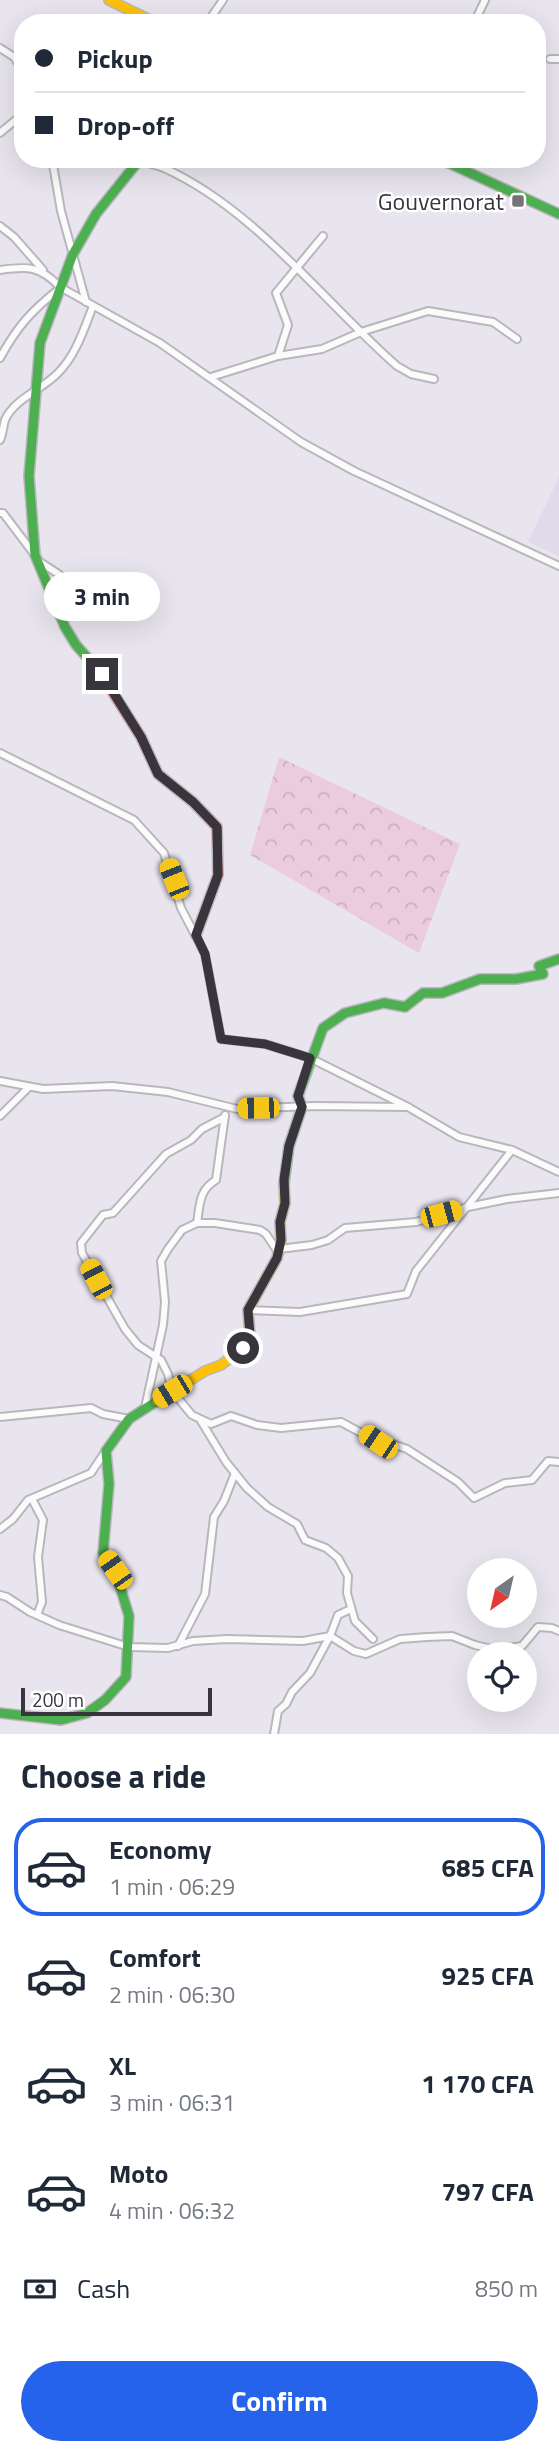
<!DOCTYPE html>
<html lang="en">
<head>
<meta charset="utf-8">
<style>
  body { margin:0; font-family:"Titillium Web",sans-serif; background:#f6f6f7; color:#1f2937; height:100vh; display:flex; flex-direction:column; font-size:26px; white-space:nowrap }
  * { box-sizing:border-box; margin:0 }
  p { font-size:23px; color:#747a83 }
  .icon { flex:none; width:38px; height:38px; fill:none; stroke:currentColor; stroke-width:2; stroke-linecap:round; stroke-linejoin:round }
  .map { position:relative; height:1734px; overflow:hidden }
  .sheet { display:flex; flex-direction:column; background:#fff; flex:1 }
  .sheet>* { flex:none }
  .top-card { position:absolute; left:14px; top:14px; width:532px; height:154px; border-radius:28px; box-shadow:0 7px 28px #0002; display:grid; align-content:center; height:154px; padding:0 21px; background:#fff }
  .needle { width:46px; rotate:214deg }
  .controls { position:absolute; left:467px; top:1558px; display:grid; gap:14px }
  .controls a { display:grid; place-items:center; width:70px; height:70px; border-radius:50%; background:#fff; box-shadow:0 7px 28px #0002; font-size:35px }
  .scale { position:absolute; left:21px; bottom:18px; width:191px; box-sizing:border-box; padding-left:7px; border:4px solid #38353c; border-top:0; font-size:19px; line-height:24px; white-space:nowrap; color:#38353c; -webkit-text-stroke:5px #fff; paint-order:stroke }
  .end { position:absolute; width:32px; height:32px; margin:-16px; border:9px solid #38353c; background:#fff; box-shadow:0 0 0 4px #fff }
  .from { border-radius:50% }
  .bubble { position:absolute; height:49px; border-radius:24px; background:#fff; box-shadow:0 7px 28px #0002; font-size:23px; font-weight:700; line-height:49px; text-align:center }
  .car { position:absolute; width:21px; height:42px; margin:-21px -10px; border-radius:9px; box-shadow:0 0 5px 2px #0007; background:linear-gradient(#f5c518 24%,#345 0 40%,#f5c518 0 76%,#345 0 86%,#f5c518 0) }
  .top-card b { display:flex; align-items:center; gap:24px; height:66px; font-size:26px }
  .top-card b+b { border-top:2px solid #e0e1e3 }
  .top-card i { width:18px; height:18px; background:#1f2937 }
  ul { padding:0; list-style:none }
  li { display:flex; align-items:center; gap:21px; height:98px; margin:0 14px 10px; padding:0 7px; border:4px solid transparent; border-radius:28px }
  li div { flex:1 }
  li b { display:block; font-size:26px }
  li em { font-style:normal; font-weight:700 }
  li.current { border-color:#2563eb }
  li>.icon { width:63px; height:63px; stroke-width:1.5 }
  h2 { padding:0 21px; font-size:32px; line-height:84px }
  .pay { display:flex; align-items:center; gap:18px; height:77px; padding:0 21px; font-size:26px }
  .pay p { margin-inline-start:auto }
  .action { display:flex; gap:14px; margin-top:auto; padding:14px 21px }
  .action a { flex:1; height:80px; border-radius:42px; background:#2563eb; color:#fff; font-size:28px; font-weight:700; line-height:80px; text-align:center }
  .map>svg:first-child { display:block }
</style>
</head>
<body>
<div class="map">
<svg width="559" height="1734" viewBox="0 0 559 1734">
  <defs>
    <pattern id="forest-crowns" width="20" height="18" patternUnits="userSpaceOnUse" patternTransform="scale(1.75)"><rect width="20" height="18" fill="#ebccdf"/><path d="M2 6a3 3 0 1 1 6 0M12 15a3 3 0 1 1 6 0" fill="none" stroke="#cab0c0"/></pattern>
  </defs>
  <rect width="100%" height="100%" fill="#e9e5ee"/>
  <!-- built -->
  <polygon fill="#e1daea" points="559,477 559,556 528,542"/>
  <!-- forest -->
  <polygon fill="url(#forest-crowns)" points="279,757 460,844 419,953 250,855"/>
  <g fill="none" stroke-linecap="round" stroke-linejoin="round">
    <defs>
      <g id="street">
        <polyline points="207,23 223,0"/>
        <polyline points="474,23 485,0"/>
        <polyline points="0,48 14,57 23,71"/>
        <polyline points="550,59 559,59"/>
        <polyline points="0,133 23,114"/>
        <polyline points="52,159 61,211 86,302"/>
        <path d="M133,159c10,3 21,5 31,9 91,41 159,133 233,198l14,8 23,5"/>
        <polyline points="0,226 14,237 43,270"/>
        <path d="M0,270c28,-4 40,-4 60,17l100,56 141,99 53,29 205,95"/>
        <polyline points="278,356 288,325 276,293 323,236"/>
        <path d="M0,358c17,-31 31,-47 59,-69"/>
        <polyline points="211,377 278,356 322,349 361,332 428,311 493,322 517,339"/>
        <path d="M0,440c3,-6 3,-14 5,-20 9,-21 38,-31 53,-47 18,-18 26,-44 35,-67"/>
        <polyline points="0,513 3,513 40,562 60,575 70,586 81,613"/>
        <polyline points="0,753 134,820 164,853 181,908 205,954 221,1039 265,1044 310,1058 408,1107"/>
        <polyline points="0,1081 43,1089 112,1086 168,1092 237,1109 314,1106 408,1107 459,1137 512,1150 559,1172"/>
        <polyline points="0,1116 29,1087"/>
        <polyline points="225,1117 202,1129 191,1140 166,1154 113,1213 103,1215 81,1243 82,1253 125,1329 138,1345 161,1360 168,1374 172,1391 192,1415 211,1424 231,1416 257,1425 281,1428 341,1422 378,1442 393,1444 407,1449 458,1482 474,1498 505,1483 532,1480 548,1461 559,1462"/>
        <path d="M197,1223c3,-19 2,-33 19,-43l9,-65"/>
        <polyline points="279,1249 312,1245 328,1240 345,1228 416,1222 468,1207 507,1199 559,1193"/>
        <polyline points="248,1310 300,1312 407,1294 416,1271 512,1150"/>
        <polyline points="145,1408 163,1325 165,1302 161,1261 168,1249 182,1230 197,1223 215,1223 260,1230 266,1234 278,1252"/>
        <polyline points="0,1417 91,1408 103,1414 129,1419"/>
        <polyline points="201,1421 226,1462 247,1488 268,1507 297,1524 305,1540 326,1548 338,1558 348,1576 347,1593 355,1621 373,1639"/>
        <polyline points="32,1499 43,1520 38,1557 42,1602 37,1615"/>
        <polyline points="0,1529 13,1519 28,1500 91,1473 105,1452"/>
        <polyline points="0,1595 7,1597 30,1612 59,1625 129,1647 168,1648 193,1641 227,1639 303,1641 330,1636 354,1651 366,1654 400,1639 427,1637 452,1636 475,1645 496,1650 522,1646 538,1627 552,1628 559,1631"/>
        <polyline points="178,1646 205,1594 214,1517 224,1501 235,1473"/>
        <polyline points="274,1734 278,1711 286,1704 292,1692 310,1673 330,1636 338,1615 351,1609"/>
      </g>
      <g id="fast">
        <polyline points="440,159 559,214"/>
        <polyline points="100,672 76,645 65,627 35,555 29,476 40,343 73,254 96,214 140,159"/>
        <polyline points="284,1184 289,1146 302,1107 298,1096 323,1028 345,1013 384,1003 405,1007 423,993 442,993 480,979 516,979 543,974 539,966 559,959"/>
        <polyline points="0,1713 61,1720 87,1713 105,1700 126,1677 129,1616 115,1570 103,1553 109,1484 106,1451 129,1419 157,1401"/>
      </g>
      <g id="slow">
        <polyline points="109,0 156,23"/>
        <polyline points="157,1401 205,1371 221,1365 243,1348 250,1335 248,1310 277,1258 281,1240 280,1222 285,1203 284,1184"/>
      </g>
      <polyline id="jam" points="100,672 141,737 158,774 193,802 217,827 218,875 196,935"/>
    </defs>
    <!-- street casing -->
    <use href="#street" stroke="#b9b6bd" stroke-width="10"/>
    <!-- fast casing -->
    <use href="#fast" stroke="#b9b6bd" stroke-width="12"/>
    <!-- slow casing -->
    <use href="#slow" stroke="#b9b6bd" stroke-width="12"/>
    <!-- jam casing -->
    <use href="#jam" stroke="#b9b6bd" stroke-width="12"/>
    <!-- street -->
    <use href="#street" stroke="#fcfbfc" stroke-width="6"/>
    <!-- fast -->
    <use href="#fast" stroke="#4caf50" stroke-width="9"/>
    <!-- slow -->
    <use href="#slow" stroke="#ffc107" stroke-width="9"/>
    <!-- jam -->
    <use href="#jam" stroke="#c62828" stroke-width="9"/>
  </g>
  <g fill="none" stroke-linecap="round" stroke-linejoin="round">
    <!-- route -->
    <polyline stroke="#38353c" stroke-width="9" points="102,674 141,737 158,774 193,802 217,827 218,875 196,935 205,954 221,1039 265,1044 310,1058 298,1096 302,1107 289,1146 284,1179 285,1203 280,1222 281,1240 277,1258 248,1310 250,1335 243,1348"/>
  </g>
  <!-- markers -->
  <rect fill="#76737a" stroke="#fff" stroke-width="2.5" x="511" y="194" width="14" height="14" rx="3.5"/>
  <g text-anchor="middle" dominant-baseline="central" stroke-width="5" stroke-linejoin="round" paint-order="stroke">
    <!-- poi labels -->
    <g font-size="24" fill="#38353c" stroke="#fff" text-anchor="end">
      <text x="504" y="201">Gouvernorat</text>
    </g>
  </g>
</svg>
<div class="controls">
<a><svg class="needle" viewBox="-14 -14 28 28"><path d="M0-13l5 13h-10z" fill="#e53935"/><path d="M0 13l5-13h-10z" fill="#747a83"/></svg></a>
<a><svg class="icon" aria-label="locate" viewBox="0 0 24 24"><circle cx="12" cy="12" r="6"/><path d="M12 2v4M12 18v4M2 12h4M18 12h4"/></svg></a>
</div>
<div class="scale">200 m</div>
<i class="end from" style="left:243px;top:1348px"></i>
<i class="end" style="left:102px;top:674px"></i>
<div class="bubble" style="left:44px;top:572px;width:116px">3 min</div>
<i class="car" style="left:174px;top:879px;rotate:338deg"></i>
<i class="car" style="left:258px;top:1108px;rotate:269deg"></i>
<i class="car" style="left:441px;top:1214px;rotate:75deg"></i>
<i class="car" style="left:96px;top:1279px;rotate:332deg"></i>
<i class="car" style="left:172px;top:1391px;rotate:239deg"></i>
<i class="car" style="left:378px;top:1442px;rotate:304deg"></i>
<i class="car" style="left:115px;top:1570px;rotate:325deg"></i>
<div class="top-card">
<b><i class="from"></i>Pickup</b>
<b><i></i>Drop-off</b>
</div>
</div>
<section class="sheet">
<h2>Choose a ride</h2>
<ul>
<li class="current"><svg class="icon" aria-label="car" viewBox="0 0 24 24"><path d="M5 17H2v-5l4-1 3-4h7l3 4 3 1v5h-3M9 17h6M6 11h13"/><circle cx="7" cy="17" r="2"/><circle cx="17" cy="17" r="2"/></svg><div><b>Economy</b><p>1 min · 06:29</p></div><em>685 CFA</em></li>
<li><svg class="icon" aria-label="car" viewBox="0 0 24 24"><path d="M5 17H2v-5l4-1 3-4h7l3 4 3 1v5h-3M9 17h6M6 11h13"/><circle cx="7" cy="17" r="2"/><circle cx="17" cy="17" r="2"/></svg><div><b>Comfort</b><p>2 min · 06:30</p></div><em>925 CFA</em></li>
<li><svg class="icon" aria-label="car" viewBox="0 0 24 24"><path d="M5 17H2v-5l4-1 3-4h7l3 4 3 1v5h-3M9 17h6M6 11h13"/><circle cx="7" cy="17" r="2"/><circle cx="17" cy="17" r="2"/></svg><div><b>XL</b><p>3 min · 06:31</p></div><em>1 170 CFA</em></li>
<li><svg class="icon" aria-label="car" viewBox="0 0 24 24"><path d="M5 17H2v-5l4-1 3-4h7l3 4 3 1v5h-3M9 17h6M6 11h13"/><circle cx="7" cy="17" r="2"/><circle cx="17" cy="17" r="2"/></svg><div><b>Moto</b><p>4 min · 06:32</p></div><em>797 CFA</em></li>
</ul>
<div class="pay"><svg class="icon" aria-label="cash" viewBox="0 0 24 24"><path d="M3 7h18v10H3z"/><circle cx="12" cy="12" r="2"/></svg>Cash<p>850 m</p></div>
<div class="action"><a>Confirm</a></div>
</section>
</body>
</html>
